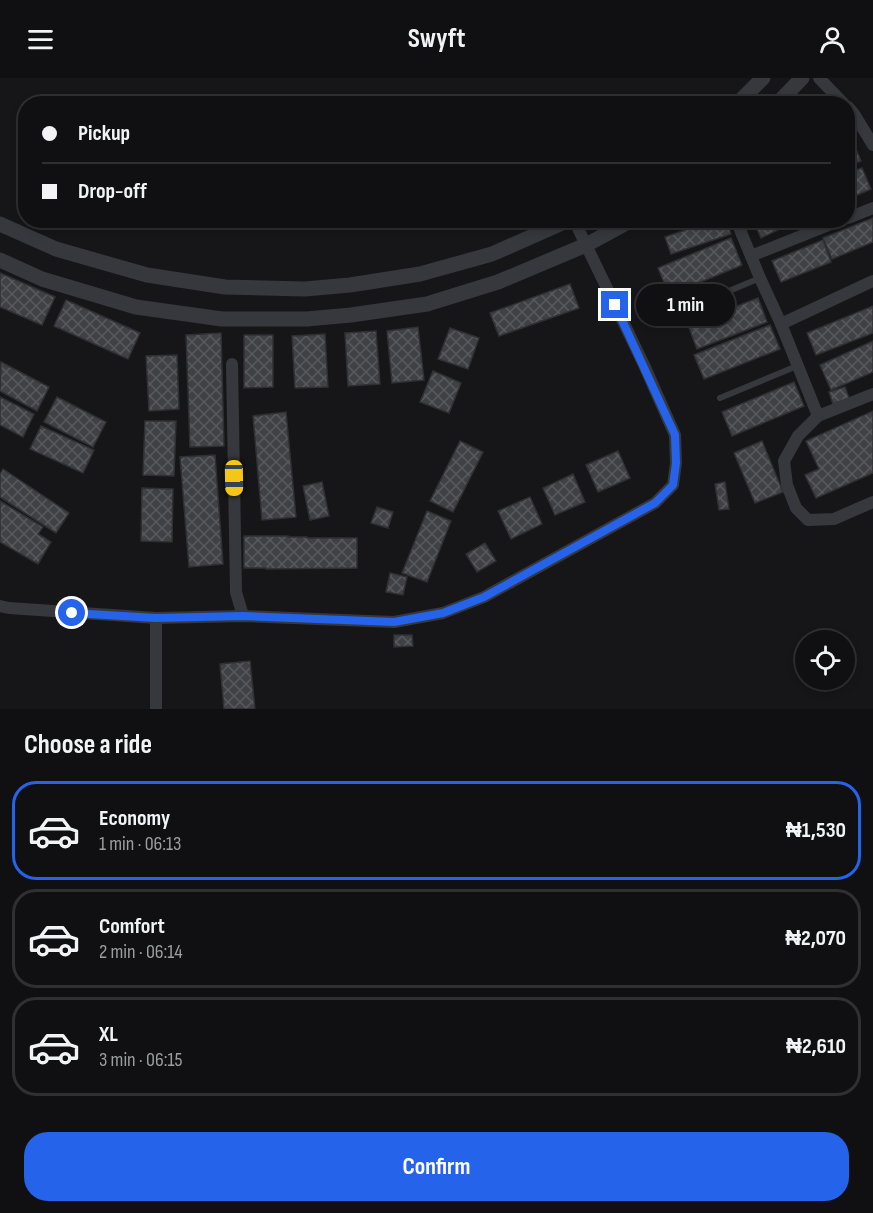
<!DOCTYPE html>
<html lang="en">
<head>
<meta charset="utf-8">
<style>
  body { margin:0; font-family:"Sofia Sans Condensed",sans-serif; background:#19191b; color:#f1f3f6; height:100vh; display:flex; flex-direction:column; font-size:22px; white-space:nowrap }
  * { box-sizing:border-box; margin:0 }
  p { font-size:20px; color:#9c9d9f }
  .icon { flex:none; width:33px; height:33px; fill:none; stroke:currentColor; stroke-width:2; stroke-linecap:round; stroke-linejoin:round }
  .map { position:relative; height:631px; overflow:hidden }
  .panel { display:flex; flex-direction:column; background:#101012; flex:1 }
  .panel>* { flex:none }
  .guide { position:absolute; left:18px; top:18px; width:837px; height:132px; border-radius:24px; box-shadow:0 3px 9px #0003,0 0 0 2px #303032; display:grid; align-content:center; height:132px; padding:0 24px; background:#101012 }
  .tools { position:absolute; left:795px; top:552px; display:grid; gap:12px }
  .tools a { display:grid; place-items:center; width:60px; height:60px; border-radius:50%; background:#101012; box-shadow:0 3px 9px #0003,0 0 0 2px #303032; font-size:30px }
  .end { position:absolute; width:27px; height:27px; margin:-14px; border:8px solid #2563eb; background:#fff; box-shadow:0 0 0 3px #fff }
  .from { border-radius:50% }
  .bubble { position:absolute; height:42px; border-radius:21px; background:#101012; box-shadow:0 3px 9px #0003,0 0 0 2px #303032; font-size:20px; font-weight:700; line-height:42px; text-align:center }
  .car { position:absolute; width:18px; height:36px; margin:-18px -9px; border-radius:8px; box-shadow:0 0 4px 2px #0007; background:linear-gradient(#f5c518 24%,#345 0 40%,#f5c518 0 76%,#345 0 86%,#f5c518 0) }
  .guide b { display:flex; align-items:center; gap:21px; height:57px; font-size:22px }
  .guide b+b { border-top:2px solid #303032 }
  .guide i { width:15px; height:15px; background:#f1f3f6 }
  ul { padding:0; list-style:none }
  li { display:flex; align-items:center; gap:18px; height:99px; margin:0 12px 9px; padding:0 12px; border:3px solid #303032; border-radius:24px }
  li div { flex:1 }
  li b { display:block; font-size:22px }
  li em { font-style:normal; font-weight:700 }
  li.active { border-color:#2563eb }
  li>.icon { width:54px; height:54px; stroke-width:1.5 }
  h2 { padding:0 24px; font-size:27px; line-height:72px }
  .action { display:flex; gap:12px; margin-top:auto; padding:12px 24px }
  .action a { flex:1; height:69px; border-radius:24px; background:#2563eb; color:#fff; font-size:24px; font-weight:700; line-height:69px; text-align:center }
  header { display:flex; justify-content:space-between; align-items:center; height:78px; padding:0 24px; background:#101012; font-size:27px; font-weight:700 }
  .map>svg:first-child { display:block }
</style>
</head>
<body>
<header><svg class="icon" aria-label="menu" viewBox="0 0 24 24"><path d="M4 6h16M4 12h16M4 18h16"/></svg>Swyft<svg class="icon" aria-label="person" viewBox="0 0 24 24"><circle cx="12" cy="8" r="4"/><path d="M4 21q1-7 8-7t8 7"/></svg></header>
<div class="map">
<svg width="873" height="631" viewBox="0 0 873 631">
  <defs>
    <pattern id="building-cross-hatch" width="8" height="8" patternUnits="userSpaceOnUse" patternTransform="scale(1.5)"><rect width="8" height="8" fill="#404145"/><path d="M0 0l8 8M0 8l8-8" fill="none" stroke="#595a5e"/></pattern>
  </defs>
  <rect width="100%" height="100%" fill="#161618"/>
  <!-- building -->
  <g fill="url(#building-cross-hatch)" stroke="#303034" stroke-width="1.5">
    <polygon points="851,59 861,83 848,88 848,61"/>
    <polygon points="862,90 871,111 848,121 848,95"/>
    <polygon points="873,140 873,164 832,181 823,160"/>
    <polygon points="714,142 726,142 731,156 671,176 665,159"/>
    <polygon points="753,142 799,142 761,160"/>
    <polygon points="731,160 742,187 669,217 658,190"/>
    <polygon points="823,162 831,184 781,204 772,183"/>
    <polygon points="0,195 55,219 42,247 0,229"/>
    <polygon points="570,206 579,230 499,258 490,235"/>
    <polygon points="758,220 767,244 697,271 688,247"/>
    <polygon points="66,222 140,255 128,281 54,248"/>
    <polygon points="873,228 873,255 816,277 807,255"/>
    <polygon points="770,247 780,271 704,301 694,277"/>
    <polygon points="418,249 424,302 392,305 387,253"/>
    <polygon points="450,250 479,260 468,291 438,281"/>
    <polygon points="376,253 380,306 348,308 345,255"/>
    <polygon points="221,255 224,368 190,369 186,257"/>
    <polygon points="325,256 328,309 295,310 292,258"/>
    <polygon points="244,257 273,257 273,309 244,310"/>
    <polygon points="873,263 873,294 831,312 820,287"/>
    <polygon points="177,277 179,331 149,333 146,278"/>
    <polygon points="1,284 49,309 37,333 0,313"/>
    <polygon points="433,293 461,305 449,335 420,324"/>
    <polygon points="794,304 804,328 732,358 722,334"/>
    <polygon points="845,309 849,320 833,326 829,314"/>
    <polygon points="0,319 34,336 23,359 0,347"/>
    <polygon points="57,319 106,344 93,369 44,344"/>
    <polygon points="873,333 873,395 816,420 805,397 819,391 806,363"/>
    <polygon points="286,334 296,439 262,442 253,338"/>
    <polygon points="145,343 176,343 174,398 143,397"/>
    <polygon points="41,348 94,372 83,395 30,371"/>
    <polygon points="460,363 483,374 453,434 430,423"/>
    <polygon points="762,363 783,414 755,425 734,375"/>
    <polygon points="618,373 630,400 598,414 586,387"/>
    <polygon points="215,377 223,486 189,489 180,379"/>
    <polygon points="3,391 69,435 56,455 0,419 0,396"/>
    <polygon points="573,396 585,424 555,437 543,410"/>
    <polygon points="322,404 329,438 310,442 303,408"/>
    <polygon points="725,404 729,431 719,432 715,406"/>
    <polygon points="142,410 173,411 172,464 141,463"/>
    <polygon points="530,419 542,446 511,461 498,433"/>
    <polygon points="0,423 43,449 38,456 51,464 38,486 0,464"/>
    <polygon points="377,429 393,434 388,450 371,445"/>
    <polygon points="427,433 451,443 427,504 402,495"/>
    <polygon points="244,458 288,458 288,459 307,459 307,460 357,460 357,490 266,491 266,490 244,490"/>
    <polygon points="485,465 496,483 477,494 466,476"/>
    <polygon points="390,495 407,499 403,517 386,514"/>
    <polygon points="394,557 412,557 413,568 394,569"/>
    <polygon points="250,583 255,631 224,631 220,586"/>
  </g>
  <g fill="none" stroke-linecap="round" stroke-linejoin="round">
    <!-- service -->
    <g stroke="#37383d" stroke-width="6">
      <polyline points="674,236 760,200"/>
      <polyline points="720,320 797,288"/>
    </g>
    <!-- minor -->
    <g stroke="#37383d" stroke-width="12">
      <polyline points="819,0 844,26"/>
      <polyline points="848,29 854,36 873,67"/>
      <polyline points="848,140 873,130"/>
      <polyline points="736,142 760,200 781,246"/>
      <polyline points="751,178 841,142"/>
      <polyline points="873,203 781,246 818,338 873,316"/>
      <polyline points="232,286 236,514 243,538"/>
      <polyline points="818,338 798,358 784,383 787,407 796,430 808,442 834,441 873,424"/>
      <polyline points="0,528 9,530 156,540 243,538 394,544 443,535 484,519 655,425 673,407 676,385 675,357 644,287 574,142"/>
      <polyline points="156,631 156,540"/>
    </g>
    <!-- tertiary -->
    <g stroke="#37383d" stroke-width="15">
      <polyline points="737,26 763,0"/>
      <polyline points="777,26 802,0"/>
      <polyline points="0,146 56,171 147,197 225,209 305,211 350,207 420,196 492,176 569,142"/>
      <polyline points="0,182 42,201 136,229 222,241 307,241 351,237 427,226 498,204 586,167 632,142"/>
    </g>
  </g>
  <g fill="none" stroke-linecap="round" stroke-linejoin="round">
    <!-- route -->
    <polyline stroke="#2563eb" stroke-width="8" points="72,535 156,540 243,538 394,544 443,535 484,519 655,425 673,407 676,385 675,357 615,227"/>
  </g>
</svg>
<div class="tools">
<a><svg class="icon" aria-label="locate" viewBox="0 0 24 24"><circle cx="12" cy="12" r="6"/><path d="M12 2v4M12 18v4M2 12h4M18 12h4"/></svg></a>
</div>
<i class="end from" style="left:72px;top:535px"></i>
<i class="end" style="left:615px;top:227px"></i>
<div class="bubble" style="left:636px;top:206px;width:99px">1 min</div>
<i class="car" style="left:234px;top:400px;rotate:179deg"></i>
<div class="guide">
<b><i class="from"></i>Pickup</b>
<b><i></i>Drop-off</b>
</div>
</div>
<section class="panel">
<h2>Choose a ride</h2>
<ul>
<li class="active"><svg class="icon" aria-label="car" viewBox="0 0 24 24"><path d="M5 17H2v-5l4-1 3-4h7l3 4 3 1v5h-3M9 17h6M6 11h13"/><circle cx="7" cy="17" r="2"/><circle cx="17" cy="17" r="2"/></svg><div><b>Economy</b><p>1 min · 06:13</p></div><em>₦1,530</em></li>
<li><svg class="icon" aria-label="car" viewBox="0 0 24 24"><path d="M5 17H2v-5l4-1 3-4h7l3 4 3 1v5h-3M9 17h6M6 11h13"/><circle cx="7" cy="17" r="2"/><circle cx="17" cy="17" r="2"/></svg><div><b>Comfort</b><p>2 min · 06:14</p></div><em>₦2,070</em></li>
<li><svg class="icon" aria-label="car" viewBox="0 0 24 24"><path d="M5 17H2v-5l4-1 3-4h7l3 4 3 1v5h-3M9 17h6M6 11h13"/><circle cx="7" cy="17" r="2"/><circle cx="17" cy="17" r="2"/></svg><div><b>XL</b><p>3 min · 06:15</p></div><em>₦2,610</em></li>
</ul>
<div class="action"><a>Confirm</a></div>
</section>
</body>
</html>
